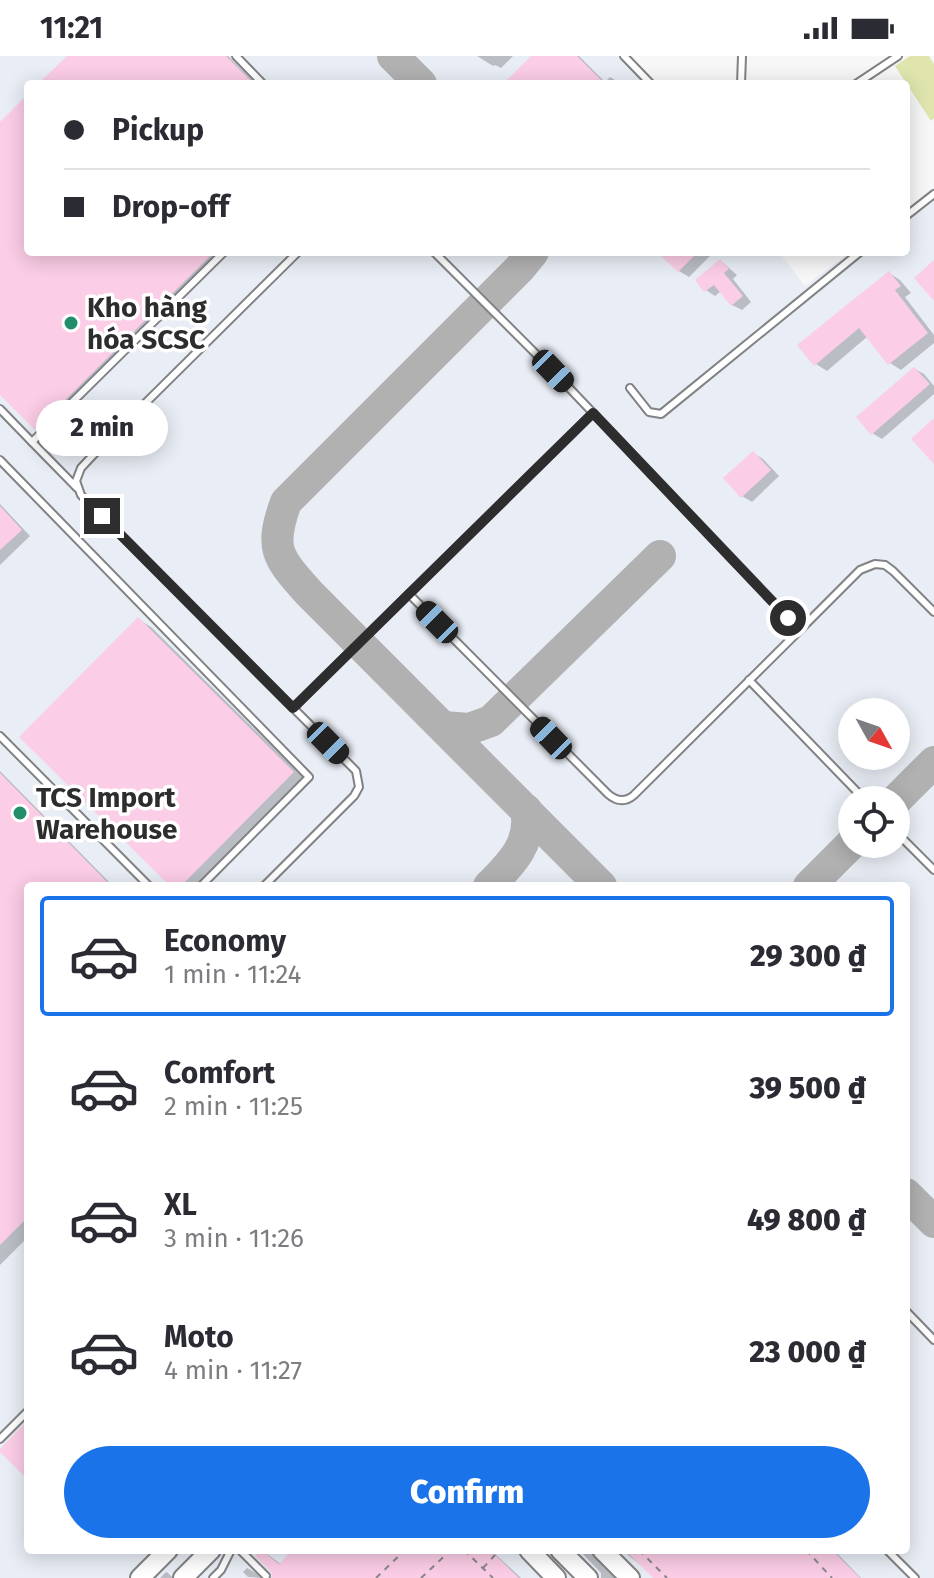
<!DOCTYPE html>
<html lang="en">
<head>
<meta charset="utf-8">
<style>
  body { margin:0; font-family:"Fira Sans",sans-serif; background:#f2f2f3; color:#2b2b33; height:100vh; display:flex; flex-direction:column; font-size:30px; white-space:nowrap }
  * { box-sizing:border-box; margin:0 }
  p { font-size:26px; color:#7c7c81 }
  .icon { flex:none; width:44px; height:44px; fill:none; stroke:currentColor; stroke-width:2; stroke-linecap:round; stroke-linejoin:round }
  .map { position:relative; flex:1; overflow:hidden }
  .side { position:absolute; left:24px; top:826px; width:886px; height:672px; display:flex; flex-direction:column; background:#fff; border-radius:8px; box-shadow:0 4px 20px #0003 }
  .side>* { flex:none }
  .banner { position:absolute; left:24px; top:24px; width:886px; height:176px; border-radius:8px; box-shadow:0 4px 20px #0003; display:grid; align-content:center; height:176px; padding:0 40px; background:#fff }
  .needle { width:52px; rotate:130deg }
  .buttons { position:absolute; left:838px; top:642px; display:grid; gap:16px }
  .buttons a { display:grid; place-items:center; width:72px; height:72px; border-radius:50%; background:#fff; box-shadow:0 4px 20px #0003; font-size:40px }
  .end { position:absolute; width:36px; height:36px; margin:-18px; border:10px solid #2d2d2d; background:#fff; box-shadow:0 0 0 4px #fff }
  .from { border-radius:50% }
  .bubble { position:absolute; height:56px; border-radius:28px; background:#fff; box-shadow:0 4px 20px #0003; font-size:26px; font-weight:800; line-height:56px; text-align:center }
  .car { position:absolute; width:24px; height:48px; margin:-24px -12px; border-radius:10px; box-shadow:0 0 6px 2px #0007; background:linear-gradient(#222 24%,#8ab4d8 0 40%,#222 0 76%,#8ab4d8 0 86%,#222 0) }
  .banner b { display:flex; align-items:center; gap:28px; height:76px; font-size:30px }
  .banner b+b { border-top:2px solid #e1e1e2 }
  .banner i { width:20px; height:20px; background:#2b2b33 }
  ul { padding:14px 0 0; list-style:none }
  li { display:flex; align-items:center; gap:24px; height:120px; margin:0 16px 12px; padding:0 24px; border:4px solid transparent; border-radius:8px }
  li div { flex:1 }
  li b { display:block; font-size:30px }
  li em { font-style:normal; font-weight:800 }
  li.on { border-color:#1a73e8 }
  li>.icon { width:72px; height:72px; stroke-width:1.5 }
  .cta { display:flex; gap:16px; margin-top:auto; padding:16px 40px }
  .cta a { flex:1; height:92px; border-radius:48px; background:#1a73e8; color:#fff; font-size:32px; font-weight:800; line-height:92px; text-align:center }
  .status { display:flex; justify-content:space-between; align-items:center; height:56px; padding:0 40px; background:#fff; direction:ltr }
  .status svg { height:22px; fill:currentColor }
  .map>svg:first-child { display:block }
</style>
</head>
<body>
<div class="status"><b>11:21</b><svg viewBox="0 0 49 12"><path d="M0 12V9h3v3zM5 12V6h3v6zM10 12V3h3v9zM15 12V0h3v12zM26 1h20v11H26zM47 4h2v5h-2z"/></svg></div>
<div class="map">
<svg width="934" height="1522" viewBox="0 0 934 1522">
  <rect width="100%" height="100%" fill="#f7f7f8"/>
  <!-- built -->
  <path fill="#e9edf5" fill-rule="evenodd" d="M0,0h618l28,28h-618v168h751l26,34 45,-34h56v-43l28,-22v1391h-934zM852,656h44v44h-44zM852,744h44v44h-44zM28,830h878v664h-878z"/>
  <!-- green -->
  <polygon fill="#dfe5ad" points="910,0 929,0 934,8 934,62 931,65 895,10"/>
  <!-- shadow -->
  <g fill="#0003">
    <polygon points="70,0 228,0 256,28 42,28"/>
    <polygon points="477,0 513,0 501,12 495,9 493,10"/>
    <polygon points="534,0 579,0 605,26 610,21 621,28 506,28"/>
    <polygon points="28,42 28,196 228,196 46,378 36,373 0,336 0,69"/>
    <polygon points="660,196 714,196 689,221 679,215"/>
    <polygon points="721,205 737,219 733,223 751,246 742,254 732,249 721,235 715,240 706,234"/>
    <polygon points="889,217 900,224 911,237 905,241 934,279 934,287 901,314 890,307 868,280 827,315 816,308"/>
    <polygon points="915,313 924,318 934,330 934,338 882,383 872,377"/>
    <polygon points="753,397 763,403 779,420 752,446 742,440"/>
    <polygon points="0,448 30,480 0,509"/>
    <polygon points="138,563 151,571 306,724 201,830 172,830"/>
    <polygon points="0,715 113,830 28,830 28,1181 0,1209"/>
    <polygon points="295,1494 491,1494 521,1522 272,1522 273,1516 258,1500 263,1495 281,1508"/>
    <polygon points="579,1494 588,1494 600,1502 603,1510 615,1522 601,1522 601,1517"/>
    <polygon points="622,1494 834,1494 861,1522 656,1522"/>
    <polygon points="247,1512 256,1517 261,1522 248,1521 243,1516"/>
    <polygon points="166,1516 168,1517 173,1522 160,1522"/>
  </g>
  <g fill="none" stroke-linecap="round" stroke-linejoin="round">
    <!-- taxiway -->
    <g stroke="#b1b1b2" stroke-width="32">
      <polyline points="393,0 421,28"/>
      <path d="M533,196l-14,17 -233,233c-17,47 -9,55 23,91l292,293"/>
      <polyline points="444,671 469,673 491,665 660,500"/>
      <polyline points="896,744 934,706"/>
      <path d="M489,830c21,-21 44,-43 37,-76"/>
      <polyline points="809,830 852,787"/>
      <polyline points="906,1138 934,1166"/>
    </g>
  </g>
  <!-- building -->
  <g fill="#fbcde6">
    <polygon points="67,0 226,0 254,28 38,28"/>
    <polygon points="531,0 577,0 605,28 503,28"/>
    <polygon points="28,38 28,196 214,196 35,374 0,339 0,66"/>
    <polygon points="657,196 698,196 678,216"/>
    <polygon points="720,203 729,213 724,217 743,240 731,250 714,229 704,236 695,224"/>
    <polygon points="934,204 934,245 914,222"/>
    <polygon points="889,215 901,230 895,234 928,277 888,309 859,272 814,310 797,289"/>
    <polygon points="914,311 930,328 871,379 856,361"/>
    <polygon points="934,362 934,408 911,383"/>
    <polygon points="753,395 771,414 741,442 723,422"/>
    <polygon points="0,450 22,474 0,494"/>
    <polygon points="138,561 294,716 181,830 170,830 19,681"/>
    <polygon points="0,717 111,830 28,830 28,1161 0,1189"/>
    <polygon points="28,1364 28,1424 0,1396 0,1393"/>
    <polygon points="261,1494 279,1508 292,1494 490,1494 519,1522 272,1522 271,1516 255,1500"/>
    <polygon points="625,1494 832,1494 860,1522 653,1522"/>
  </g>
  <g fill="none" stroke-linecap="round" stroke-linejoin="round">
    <defs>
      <g id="lane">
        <polyline points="236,0 263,28"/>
        <polyline points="624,0 651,28"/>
        <polyline points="741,28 742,0"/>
        <polyline points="856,28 898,0"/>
        <polyline points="906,160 934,138"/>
        <polyline points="434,196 553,315 800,574 860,514 875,508 885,509 893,515 934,556"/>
        <polyline points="630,332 649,356 661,358 860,196"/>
        <polyline points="0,353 32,386 224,196"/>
        <polyline points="32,386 77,432"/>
        <polyline points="0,404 309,721 201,830"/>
        <path d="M409,538l199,200c8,7 17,9 26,1l166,-165"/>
        <polyline points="749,624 865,744"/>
        <polyline points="293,652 593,357"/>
        <polyline points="0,680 149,830"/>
        <polyline points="896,776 934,814"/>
        <polyline points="264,830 354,740 359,731 356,715 81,439 76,425 81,412 96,396 298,196"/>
        <polyline points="906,1255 934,1284"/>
        <polyline points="0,1383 28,1355"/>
        <polyline points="240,1494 266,1520"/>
        <polyline points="887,1494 915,1522"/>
        <polyline points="213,1522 221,1514 231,1494"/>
      </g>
      <g id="secondary">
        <polyline points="529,1494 556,1522"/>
        <polyline points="560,1494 588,1522"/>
        <polyline points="602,1494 630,1522"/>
        <polyline points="140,1522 168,1494"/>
        <polyline points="183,1522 211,1494"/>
      </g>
    </defs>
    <!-- lane casing -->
    <use href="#lane" stroke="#818283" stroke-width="10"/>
    <!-- secondary casing -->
    <use href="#secondary" stroke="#818283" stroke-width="22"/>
    <!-- path -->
    <g stroke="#888889" stroke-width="2" stroke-dasharray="6 6" stroke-linecap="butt">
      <polyline points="464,1494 493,1522"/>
      <polyline points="639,1494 667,1522"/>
      <polyline points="806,1494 832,1522"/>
      <polyline points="483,1512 495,1499"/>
      <polyline points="376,1522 405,1494"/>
      <polyline points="421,1522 451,1494"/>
    </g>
    <!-- lane -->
    <use href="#lane" stroke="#fff" stroke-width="6"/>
    <!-- secondary -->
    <use href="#secondary" stroke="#fff" stroke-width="18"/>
  </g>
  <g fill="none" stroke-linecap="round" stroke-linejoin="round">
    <!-- route -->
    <polyline stroke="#2d2d2d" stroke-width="10" points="102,460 293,652 593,357 788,562"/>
  </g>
  <!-- markers -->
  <g fill="#228d6a" stroke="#fff" stroke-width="3">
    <circle cx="71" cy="267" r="8"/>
    <circle cx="20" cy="757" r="8"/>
  </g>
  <g text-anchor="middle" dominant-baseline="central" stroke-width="7" stroke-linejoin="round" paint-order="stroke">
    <!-- poi labels -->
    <g font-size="28" font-weight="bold" fill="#2d2d2d" stroke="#fff" text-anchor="start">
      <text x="87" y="251">Kho hàng<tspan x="87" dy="32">hóa SCSC</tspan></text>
      <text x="36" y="741">TCS Import<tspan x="36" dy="32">Warehouse</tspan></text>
    </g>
  </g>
</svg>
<div class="buttons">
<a><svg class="needle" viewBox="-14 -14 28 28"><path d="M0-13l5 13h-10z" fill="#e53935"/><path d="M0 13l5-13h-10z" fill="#7c7c81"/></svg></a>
<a><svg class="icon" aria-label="locate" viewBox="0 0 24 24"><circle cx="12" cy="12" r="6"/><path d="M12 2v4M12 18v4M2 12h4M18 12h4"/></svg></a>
</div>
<i class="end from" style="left:788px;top:562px"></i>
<i class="end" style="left:102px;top:460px"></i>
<div class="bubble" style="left:36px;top:344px;width:132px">2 min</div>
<i class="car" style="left:553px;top:315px;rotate:136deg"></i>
<i class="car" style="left:437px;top:566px;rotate:315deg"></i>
<i class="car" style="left:551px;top:682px;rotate:316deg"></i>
<i class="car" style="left:328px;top:687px;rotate:135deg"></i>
<div class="banner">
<b><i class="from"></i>Pickup</b>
<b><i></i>Drop-off</b>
</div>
<section class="side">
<ul>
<li class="on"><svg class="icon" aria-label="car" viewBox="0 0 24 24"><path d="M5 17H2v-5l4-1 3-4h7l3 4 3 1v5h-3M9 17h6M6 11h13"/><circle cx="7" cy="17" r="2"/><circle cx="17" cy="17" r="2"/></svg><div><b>Economy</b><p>1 min · 11:24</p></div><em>29 300 ₫</em></li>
<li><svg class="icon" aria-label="car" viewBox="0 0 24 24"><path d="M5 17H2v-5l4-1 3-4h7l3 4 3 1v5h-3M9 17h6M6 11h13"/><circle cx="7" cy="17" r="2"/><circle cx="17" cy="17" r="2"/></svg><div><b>Comfort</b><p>2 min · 11:25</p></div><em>39 500 ₫</em></li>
<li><svg class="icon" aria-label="car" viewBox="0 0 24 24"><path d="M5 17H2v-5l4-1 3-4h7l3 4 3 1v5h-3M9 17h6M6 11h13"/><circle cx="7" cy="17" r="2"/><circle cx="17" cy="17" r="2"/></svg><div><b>XL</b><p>3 min · 11:26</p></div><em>49 800 ₫</em></li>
<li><svg class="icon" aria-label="car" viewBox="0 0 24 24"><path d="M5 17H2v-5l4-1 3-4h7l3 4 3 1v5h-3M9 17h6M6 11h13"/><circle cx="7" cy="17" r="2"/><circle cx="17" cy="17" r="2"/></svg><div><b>Moto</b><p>4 min · 11:27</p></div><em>23 000 ₫</em></li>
</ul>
<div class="cta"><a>Confirm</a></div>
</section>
</div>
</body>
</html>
